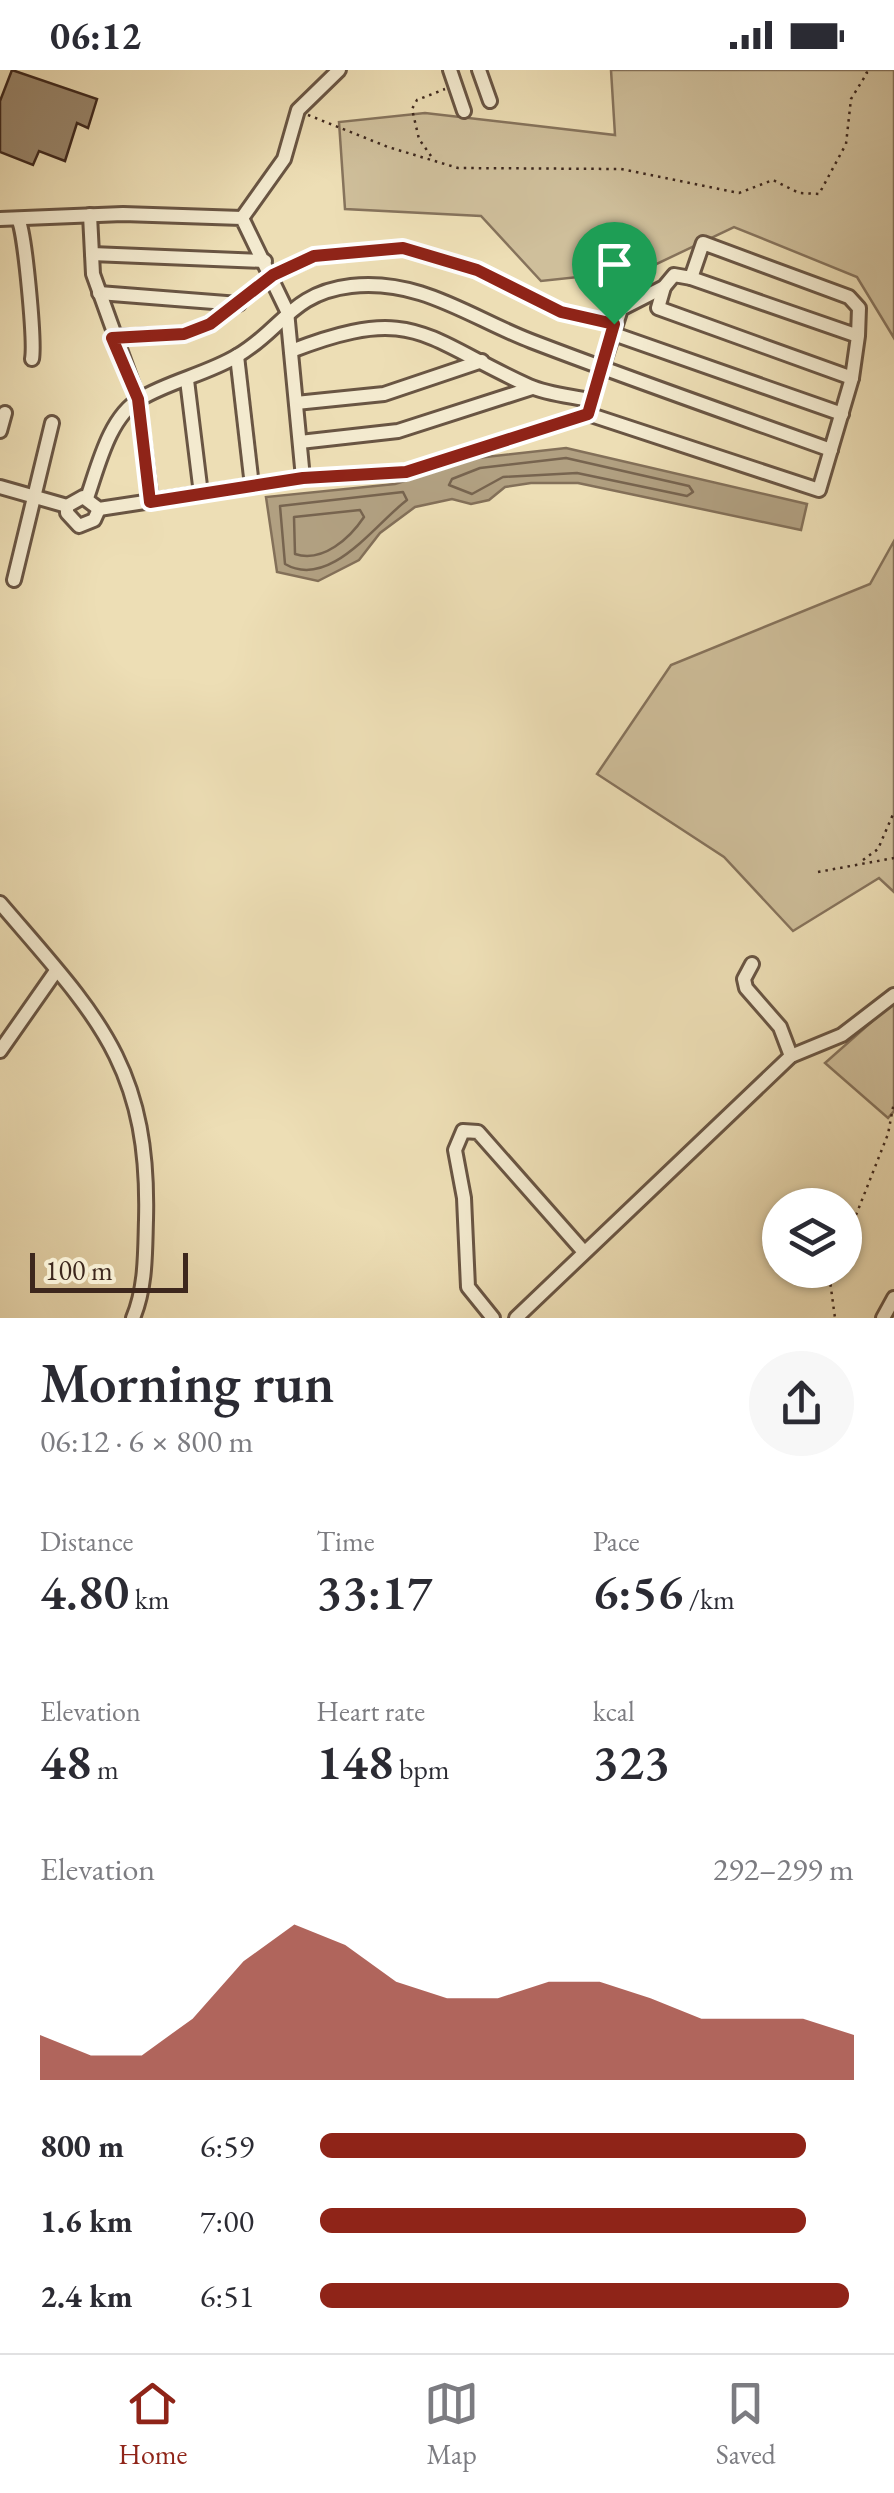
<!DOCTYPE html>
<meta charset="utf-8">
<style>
:root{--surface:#fff;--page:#f7f7f7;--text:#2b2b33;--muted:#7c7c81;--line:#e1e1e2;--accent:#8f2418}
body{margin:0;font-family:"EB Garamond",serif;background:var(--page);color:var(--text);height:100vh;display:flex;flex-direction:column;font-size:38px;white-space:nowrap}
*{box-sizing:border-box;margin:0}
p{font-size:32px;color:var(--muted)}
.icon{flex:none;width:55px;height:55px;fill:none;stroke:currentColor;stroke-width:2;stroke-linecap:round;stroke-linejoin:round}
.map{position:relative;height:1248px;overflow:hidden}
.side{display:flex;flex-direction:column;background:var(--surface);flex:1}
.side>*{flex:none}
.controls{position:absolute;left:762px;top:1118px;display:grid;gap:20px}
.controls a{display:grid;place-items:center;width:100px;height:100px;border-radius:50%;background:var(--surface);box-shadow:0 2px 8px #0004;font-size:50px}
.scale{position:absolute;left:30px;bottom:25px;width:158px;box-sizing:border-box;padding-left:10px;border:5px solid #3d271d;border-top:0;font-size:28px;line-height:35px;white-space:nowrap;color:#3d271d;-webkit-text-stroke:8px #f3eacf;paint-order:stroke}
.pin{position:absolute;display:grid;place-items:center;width:85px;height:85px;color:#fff;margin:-102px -42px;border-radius:50% 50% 50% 0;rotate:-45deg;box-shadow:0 0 10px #0007}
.pin .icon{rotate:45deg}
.round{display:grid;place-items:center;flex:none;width:105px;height:105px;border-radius:52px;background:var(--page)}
.summary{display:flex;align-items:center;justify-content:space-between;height:170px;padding:0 40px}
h1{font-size:55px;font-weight:600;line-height:75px}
.figures{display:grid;grid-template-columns:repeat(3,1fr);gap:15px;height:170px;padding:10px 40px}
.figures div{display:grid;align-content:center}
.figures b{font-size:50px;font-weight:600}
.figures small{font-size:28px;font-weight:400}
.figures p{font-size:28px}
.chart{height:280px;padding:20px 40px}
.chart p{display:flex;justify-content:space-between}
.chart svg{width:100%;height:180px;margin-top:10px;fill:var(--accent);opacity:.7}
ul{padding:0 40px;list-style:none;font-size:32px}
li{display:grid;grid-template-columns:160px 120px 1fr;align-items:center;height:75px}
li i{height:25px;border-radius:12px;background:var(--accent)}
.status{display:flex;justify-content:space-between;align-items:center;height:70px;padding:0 50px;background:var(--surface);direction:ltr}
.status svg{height:28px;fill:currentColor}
.tab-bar{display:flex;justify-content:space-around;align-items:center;height:140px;border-top:2px solid var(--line);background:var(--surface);font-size:28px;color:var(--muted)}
.tab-bar a{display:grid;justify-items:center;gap:5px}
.tab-bar .on{color:var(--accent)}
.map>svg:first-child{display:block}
.green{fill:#cfbf9b;stroke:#86735c;stroke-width:2.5}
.water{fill:#b1a081;stroke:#837059;stroke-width:2.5}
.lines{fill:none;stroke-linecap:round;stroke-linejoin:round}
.shore{stroke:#77644f;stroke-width:2.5}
.building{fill:#99866c;stroke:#3d271d;stroke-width:2.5}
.minor-casing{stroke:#695543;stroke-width:18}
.path{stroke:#3d271d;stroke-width:2.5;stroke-dasharray:2.5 5;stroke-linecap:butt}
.minor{stroke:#f3eacf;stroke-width:12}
.route-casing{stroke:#fff;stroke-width:20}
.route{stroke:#8f2418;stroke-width:12}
</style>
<div class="status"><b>06:12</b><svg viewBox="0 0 49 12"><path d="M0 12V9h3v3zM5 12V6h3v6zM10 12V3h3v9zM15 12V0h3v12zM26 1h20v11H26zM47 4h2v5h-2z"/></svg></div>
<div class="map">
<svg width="894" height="1248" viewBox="0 0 894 1248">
<rect width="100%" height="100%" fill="#eddeb5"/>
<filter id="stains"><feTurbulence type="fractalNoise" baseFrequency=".002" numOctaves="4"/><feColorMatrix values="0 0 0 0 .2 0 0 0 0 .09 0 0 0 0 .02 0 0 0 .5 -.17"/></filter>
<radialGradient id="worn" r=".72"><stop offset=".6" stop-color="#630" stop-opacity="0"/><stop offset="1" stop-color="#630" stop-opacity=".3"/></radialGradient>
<!-- green -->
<g class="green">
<path d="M611 0H894V268L857 207 734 157 644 200 541 211 481 146 345 139 339 52 425 43 615 65Z"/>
<path d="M894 471V822L879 808 793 861 724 787 597 704 671 595 870 514Z"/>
<path d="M894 932V1041L888 1048 825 993Z"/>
</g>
<!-- water -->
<path class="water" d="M566 378 807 434 801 460 578 413H531L505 417 489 430 471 434 452 429 415 437 380 463 359 490 318 511 277 502 266 427 395 414 477 388Z"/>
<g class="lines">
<!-- shore -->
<g class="shore">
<path d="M566 388 689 416 693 422 687 426 577 403 503 407 472 424 449 415 452 409 480 398Z"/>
<path d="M403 422 407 430C375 454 330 520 285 494L280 436Z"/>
<path d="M360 440 364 447C350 468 323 493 295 484L294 447Z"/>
</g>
</g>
<!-- building -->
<path class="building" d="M12 0 97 29 88 58 77 53 65 91 39 81 33 95 0 82V31Z"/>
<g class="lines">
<!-- minor casing -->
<g class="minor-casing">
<g id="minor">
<path d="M450 0 464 41"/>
<path d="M479 0 490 31"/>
<path d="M90 145 93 204 138 329 151 431"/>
<path d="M242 148 284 89 298 40 339 0"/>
<path d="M0 149 123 144 242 148 287 241 303 408"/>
<path d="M18 149C25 161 35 272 32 289"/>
<path d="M92 184 265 191"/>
<path d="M664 217 658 238 852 308"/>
<path d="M99 223 239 234"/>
<path d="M611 263 842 344"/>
<path d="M112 267 185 264 209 254 273 205 315 186 403 178 477 200 561 242 614 254"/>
<path d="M291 281C415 233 423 268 529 316 547 324 570 326 589 330"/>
<path d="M237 286 252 416"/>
<path d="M187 310 201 424"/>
<path d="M296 333 384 324 482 291"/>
<path d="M589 339 621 239 664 217 674 205 691 208"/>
<path d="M0 361 5 343"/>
<path d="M300 372 398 361 532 318"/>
<path d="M0 417 67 436 83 427 99 439 303 408 406 402 588 344 819 420 852 308 858 266 691 208 703 173 849 227 859 238 858 266"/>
<path d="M87 428C98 397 109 347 140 329 170 311 207 304 237 286 282 260 291 223 351 216 420 208 471 248 531 271 630 309 731 344 831 380"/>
<path d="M67 436V443L79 456 94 450 99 439"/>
<path d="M14 510 52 353"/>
<path d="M0 833C95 944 150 994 146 1150 145 1183 146 1217 133 1248"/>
<path d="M752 894 744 909 746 918 780 957 791 986"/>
<path d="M0 981 56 901"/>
<path d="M493 1248 468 1217 464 1128 455 1080 463 1061 478 1062 584 1182"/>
<path d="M516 1248 791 986 842 965 894 925"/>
<path d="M883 1248 894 1228"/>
</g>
</g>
<!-- path -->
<g class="path">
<path d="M308 45 388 77 458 98 621 99 739 123 773 110 799 123 819 124 846 74 851 29 867 3 865 0"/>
<path d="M431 86 419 69 412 39 417 30 445 19"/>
<path d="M863 790 878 779 894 742"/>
<path d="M818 802 894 788"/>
<path d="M845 1173 888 1064 894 1032"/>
<path d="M834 1200 830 1211 835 1248"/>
</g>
<!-- minor -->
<use href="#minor" class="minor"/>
</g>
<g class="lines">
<!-- route casing -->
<g class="route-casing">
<path id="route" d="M403 178 477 200 561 242 614 254 588 344 406 402 303 408 150 432 138 329 112 268 184 264 210 254 273 205 314 186Z"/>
</g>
<!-- route -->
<use href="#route" class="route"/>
</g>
<rect width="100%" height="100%" filter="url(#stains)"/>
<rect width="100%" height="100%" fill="url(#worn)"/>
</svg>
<div class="controls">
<a><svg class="icon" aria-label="layers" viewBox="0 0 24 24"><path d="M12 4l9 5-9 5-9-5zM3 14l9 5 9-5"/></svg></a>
</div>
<div class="scale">100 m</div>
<div class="pin" style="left:614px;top:254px;background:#1e9e55"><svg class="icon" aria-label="arrive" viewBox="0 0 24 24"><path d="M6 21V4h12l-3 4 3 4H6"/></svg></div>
</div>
<section class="side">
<div class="summary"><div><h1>Morning run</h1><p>06:12 · 6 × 800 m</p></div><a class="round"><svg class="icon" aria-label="share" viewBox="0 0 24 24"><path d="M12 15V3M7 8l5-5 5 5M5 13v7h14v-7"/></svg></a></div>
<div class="figures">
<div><p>Distance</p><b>4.80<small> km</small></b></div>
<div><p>Time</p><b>33:17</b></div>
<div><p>Pace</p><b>6:56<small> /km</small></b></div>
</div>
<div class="figures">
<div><p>Elevation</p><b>48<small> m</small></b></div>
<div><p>Heart rate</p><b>148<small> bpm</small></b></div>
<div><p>kcal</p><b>323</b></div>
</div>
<div class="chart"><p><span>Elevation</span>292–299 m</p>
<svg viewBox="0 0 160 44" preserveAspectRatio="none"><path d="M0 44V33L10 38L20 38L30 29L40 15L50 6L60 11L70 20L80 24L90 24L100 20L110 20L120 24L130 29L140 29L150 29L160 33V44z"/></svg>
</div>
<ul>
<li><b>800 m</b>6:59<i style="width:91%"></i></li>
<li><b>1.6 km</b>7:00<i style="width:91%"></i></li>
<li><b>2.4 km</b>6:51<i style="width:99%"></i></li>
</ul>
</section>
<nav class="tab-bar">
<a class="on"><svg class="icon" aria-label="home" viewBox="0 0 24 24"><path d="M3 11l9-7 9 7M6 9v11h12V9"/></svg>Home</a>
<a><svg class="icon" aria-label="map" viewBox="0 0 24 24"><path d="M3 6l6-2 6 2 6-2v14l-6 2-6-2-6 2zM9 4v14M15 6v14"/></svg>Map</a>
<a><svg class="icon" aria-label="saved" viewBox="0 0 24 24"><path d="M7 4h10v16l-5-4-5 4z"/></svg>Saved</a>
</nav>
